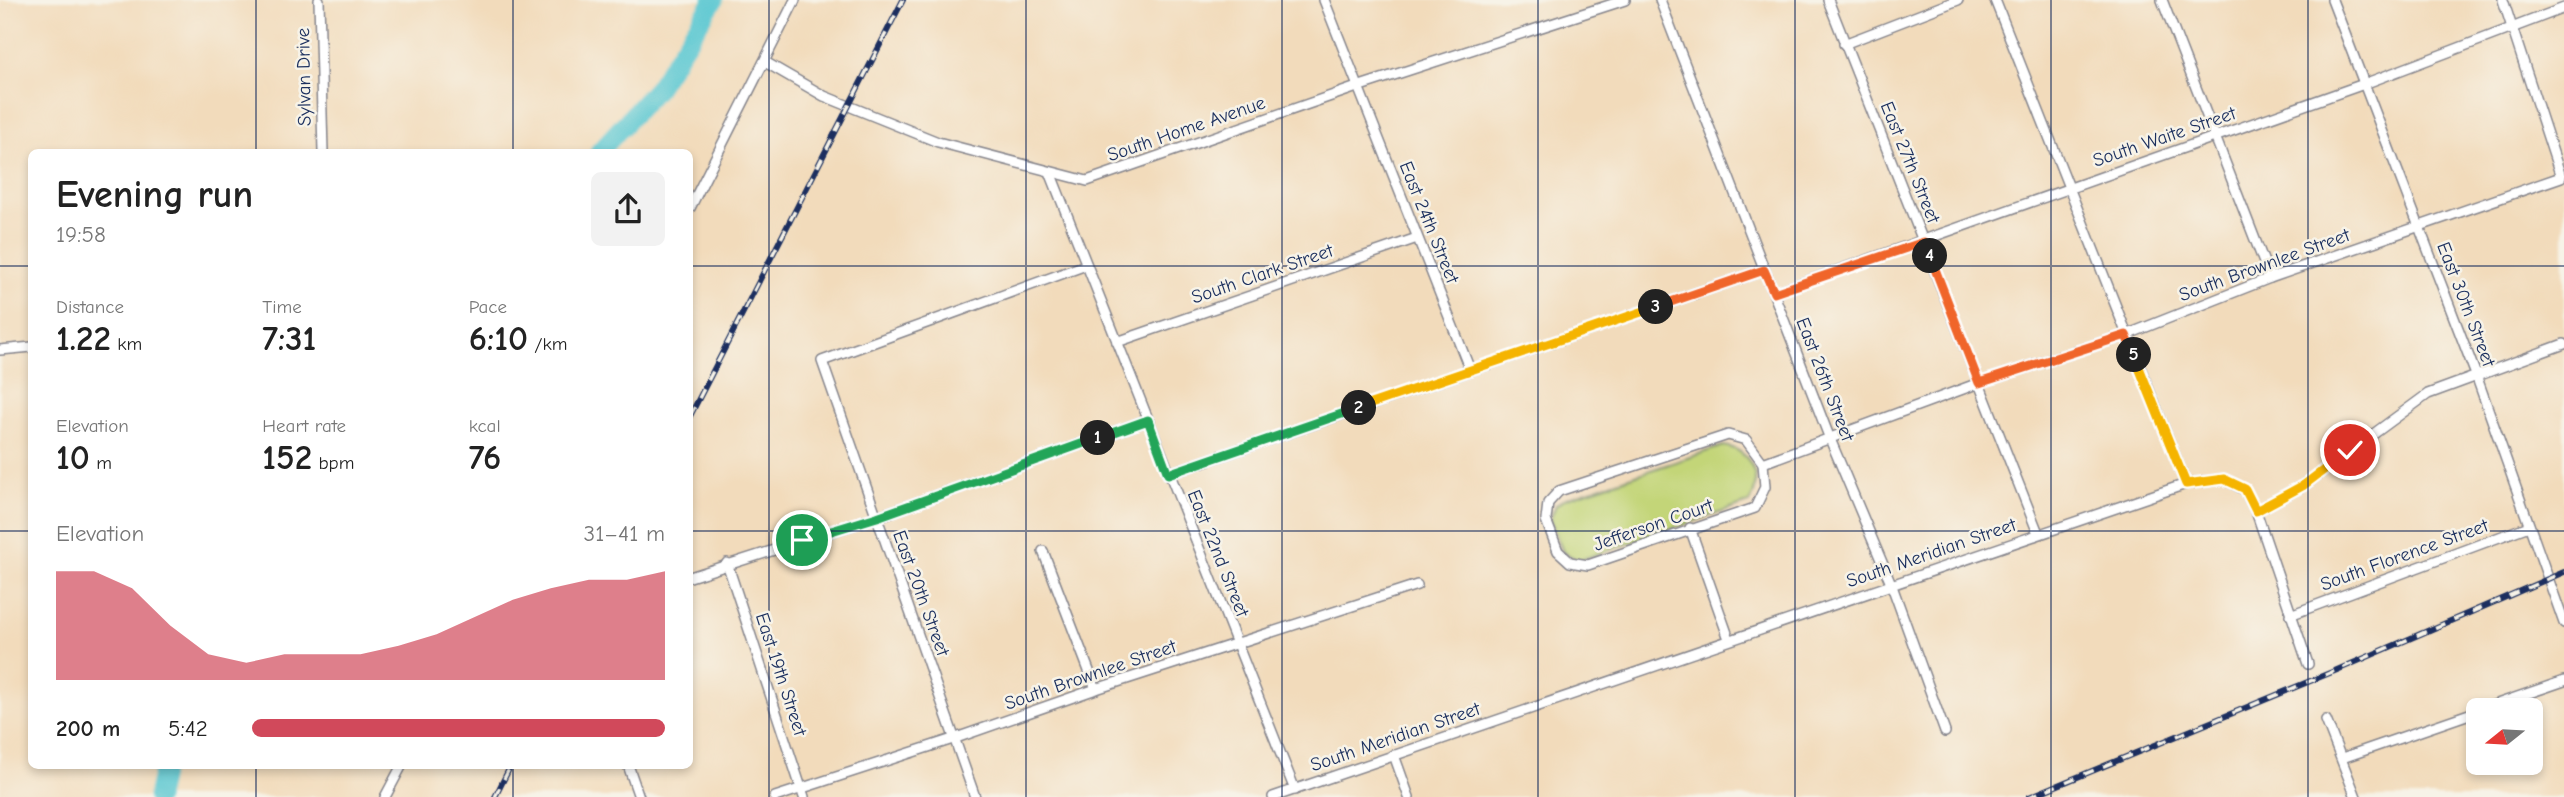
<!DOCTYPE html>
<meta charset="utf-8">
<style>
:root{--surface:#fff;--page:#f2f2f2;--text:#222;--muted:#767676;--accent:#d1495b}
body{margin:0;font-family:"Comic Neue",sans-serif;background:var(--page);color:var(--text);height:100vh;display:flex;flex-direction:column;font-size:26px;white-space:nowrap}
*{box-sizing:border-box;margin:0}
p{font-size:23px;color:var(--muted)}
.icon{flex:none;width:38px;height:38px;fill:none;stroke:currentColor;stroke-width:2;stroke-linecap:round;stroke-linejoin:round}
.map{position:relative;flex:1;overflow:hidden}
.drawer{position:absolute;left:28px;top:149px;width:665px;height:620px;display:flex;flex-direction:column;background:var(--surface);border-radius:10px;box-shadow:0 4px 10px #0003}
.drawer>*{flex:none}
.needle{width:46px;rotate:252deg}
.fabs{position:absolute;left:2466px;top:698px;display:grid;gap:14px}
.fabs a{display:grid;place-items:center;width:77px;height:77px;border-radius:10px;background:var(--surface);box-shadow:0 4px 10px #0003;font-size:35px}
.pin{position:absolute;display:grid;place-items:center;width:60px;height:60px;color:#fff;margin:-30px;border:4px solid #fff;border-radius:50%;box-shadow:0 2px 7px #0007}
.km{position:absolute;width:35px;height:35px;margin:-18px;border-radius:50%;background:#222;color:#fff;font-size:19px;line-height:35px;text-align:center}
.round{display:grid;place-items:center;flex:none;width:74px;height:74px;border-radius:10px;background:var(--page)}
.summary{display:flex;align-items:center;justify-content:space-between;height:119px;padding:0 28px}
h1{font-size:38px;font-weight:700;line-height:52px}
.stats{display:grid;grid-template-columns:repeat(3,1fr);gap:10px;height:119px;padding:7px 28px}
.stats div{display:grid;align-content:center}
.stats b{font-size:35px;font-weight:700}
.stats small{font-size:19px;font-weight:400}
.stats p{font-size:19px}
.chart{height:196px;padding:14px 28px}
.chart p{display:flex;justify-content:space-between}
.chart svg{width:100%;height:126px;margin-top:7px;fill:var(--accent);opacity:.7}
ul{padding:0 28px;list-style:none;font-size:23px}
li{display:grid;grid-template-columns:112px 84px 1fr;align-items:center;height:52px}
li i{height:18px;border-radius:9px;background:var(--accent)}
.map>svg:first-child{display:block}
.green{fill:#c3d578;stroke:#6f826b;stroke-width:2}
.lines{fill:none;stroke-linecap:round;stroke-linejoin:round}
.river{stroke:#5cc8d2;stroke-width:19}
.street-casing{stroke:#86858c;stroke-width:12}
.street{stroke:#fff;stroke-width:9}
.rail-casing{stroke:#1b2f5e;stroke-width:6}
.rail{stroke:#f7f3e8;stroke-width:3.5;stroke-dasharray:10;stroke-linecap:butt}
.split-1-casing{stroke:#fff;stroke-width:14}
.split-2-casing{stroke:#fff;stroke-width:14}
.split-3-casing{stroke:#fff;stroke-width:14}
.split-4-casing{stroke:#fff;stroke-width:14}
.split-5-casing{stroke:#fff;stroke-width:14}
.split-6-casing{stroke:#fff;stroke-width:14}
.split-1{stroke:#22a559;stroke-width:9}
.split-2{stroke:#22a559;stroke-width:9}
.split-3{stroke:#f5b400;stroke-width:9}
.split-4{stroke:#f0652b;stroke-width:9}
.split-5{stroke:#f0652b;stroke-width:9}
.split-6{stroke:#f5b400;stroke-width:9}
.grid{fill:none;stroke:#1b2f5e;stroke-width:2;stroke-opacity:0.55}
.labels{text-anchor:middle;stroke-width:5;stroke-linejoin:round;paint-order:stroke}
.street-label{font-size:19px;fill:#1b2f5e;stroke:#f7f3e8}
</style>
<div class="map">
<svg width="2564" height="797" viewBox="0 0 2564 797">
<rect width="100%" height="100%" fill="#f7f3e8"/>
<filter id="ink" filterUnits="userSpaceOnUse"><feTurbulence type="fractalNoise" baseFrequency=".0143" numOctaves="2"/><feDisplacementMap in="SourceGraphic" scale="14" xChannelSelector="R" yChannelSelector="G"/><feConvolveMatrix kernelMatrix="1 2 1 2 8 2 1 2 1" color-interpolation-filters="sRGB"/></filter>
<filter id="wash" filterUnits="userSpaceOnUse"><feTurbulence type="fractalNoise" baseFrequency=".00686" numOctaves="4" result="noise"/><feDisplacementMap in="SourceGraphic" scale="28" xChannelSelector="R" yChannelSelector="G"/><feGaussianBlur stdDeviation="1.57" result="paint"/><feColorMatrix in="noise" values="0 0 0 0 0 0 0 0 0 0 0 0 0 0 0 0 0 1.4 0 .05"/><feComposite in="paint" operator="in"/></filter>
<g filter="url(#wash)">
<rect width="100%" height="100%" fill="#f2dbbb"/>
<!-- green -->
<path class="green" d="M1723 446C1751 448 1764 481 1749 503L1586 558 1578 560 1563 552 1550 520 1556 505 1564 499Z"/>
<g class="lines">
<!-- river -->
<g class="river">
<path d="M599 152 657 88 714 0"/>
<path d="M157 797 164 765"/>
</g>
</g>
</g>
<g filter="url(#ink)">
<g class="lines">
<!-- street casing -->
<g class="street-casing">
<g id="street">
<path d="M319 0 323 152"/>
<path d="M1324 0 1470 370"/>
<path d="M1660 0 1830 439 1892 586 1945 732"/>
<path d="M1828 0 2038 533"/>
<path d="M1995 0 2186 484"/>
<path d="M2162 0 2270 278"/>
<path d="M2332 0 2476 375 2564 623"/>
<path d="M1844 44 1958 0"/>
<path d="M765 62 824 96 938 142 1087 181 1357 87 1625 0"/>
<path d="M1050 172 1295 790"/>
<path d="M690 208 795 0"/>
<path d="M1774 293 2364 84 2564 8"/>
<path d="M1117 342 1417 238"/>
<path d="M0 350 32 347"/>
<path d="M1728 435 1746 440 1763 463 1765 487 1755 508 1588 565 1570 562 1558 551 1546 520 1548 503 1559 491Z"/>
<path d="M1763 463 1979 383 2126 335 2270 278 2561 177 2503 0"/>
<path d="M1168 474 1764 270"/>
<path d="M2256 511 2304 485 2428 394 2564 344"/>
<path d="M1690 528 1729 639"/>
<path d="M1043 551 1096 689"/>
<path d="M727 563 804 797"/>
<path d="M690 577 877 517 1148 420"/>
<path d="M2290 615 2529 526"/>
<path d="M2480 710 2564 681"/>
<path d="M2326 720 2356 797"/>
<path d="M1394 755 1409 797"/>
<path d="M2342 758 2478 711"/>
<path d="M628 765 639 797"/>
<path d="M385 797 402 765"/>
<path d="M775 797 956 738 1096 689 1417 585"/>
<path d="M975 797 822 361 1086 265"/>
<path d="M1273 797 2186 484 2224 479 2245 490 2256 511 2308 664"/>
</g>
</g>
<!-- street -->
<use href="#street" class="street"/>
<!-- rail casing -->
<g class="rail-casing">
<g id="rail">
<path d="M690 416 903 0"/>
<path d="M495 797 511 765"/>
<path d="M2029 797 2337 670 2564 572"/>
</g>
</g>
<!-- rail -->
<use href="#rail" class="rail"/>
</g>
</g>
<g class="lines" filter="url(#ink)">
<!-- split-1 casing -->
<g class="split-1-casing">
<path id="split-1" d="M802 540 877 517 1098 438"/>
</g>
<!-- split-2 casing -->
<g class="split-2-casing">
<path id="split-2" d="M1098 438 1148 420 1168 474 1359 408"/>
</g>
<!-- split-3 casing -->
<g class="split-3-casing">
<path id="split-3" d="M1359 408 1656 307"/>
</g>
<!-- split-4 casing -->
<g class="split-4-casing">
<path id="split-4" d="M1656 307 1764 270 1774 293 1924 242 1930 256"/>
</g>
<!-- split-5 casing -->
<g class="split-5-casing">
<path id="split-5" d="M1930 256 1979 383 2126 335 2134 355"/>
</g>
<!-- split-6 casing -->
<g class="split-6-casing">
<path id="split-6" d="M2134 355 2186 484 2224 479 2245 489 2256 511 2304 485 2350 450"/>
</g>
<!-- split-1 -->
<use href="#split-1" class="split-1"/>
<!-- split-2 -->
<use href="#split-2" class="split-2"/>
<!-- split-3 -->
<use href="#split-3" class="split-3"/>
<!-- split-4 -->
<use href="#split-4" class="split-4"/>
<!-- split-5 -->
<use href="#split-5" class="split-5"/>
<!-- split-6 -->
<use href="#split-6" class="split-6"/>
</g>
<!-- grid -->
<path class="grid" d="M256 0V152M513 0V152M769 0V797M1026 0V797M1282 0V797M1538 0V797M1795 0V797M2051 0V797M2308 0V797M0 266H32M690 266H2564M0 531H32M690 531H2564M256 765V797M513 765V797"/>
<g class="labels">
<!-- street labels -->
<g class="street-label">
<text transform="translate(303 77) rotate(-91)" y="7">Sylvan Drive</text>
<text transform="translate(1186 128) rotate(-19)" y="7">South Home Avenue</text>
<text transform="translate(2164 136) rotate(-19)" y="7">South Waite Street</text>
<text transform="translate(1911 162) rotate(68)" y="7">East 27th Street</text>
<text transform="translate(1430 222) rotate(68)" y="7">East 24th Street</text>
<text transform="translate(2264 264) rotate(-20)" y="7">South Brownlee Street</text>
<text transform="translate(1262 273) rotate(-19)" y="7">South Clark Street</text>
<text transform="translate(2467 304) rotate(69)" y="7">East 30th Street</text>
<text transform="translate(1826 379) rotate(69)" y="7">East 26th Street</text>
<text transform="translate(1653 524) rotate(-19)" y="7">Jefferson Court</text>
<text transform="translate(1931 552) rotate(-19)" y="7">South Meridian Street</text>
<text transform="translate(1219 553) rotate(68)" y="7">East 22nd Street</text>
<text transform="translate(2404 554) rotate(-20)" y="7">South Florence Street</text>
<text transform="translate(922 593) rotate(70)" y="7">East 20th Street</text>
<text transform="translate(782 674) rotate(72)" y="7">East 19th Street</text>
<text transform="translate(1090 674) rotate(-19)" y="7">South Brownlee Street</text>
<text transform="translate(1395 736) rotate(-19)" y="7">South Meridian Street</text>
</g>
</g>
</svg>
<div class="fabs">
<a><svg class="needle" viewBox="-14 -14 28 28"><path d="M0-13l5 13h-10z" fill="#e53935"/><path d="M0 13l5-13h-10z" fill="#767676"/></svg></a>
</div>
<div class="pin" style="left:802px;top:540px;background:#1e9e55"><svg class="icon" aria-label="arrive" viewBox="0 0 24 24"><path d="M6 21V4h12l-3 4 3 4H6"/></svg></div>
<div class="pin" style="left:2350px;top:450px;background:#d93025"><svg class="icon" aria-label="check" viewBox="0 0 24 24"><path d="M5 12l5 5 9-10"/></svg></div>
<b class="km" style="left:1098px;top:438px">1</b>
<b class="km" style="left:1359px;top:408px">2</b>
<b class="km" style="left:1656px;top:307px">3</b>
<b class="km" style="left:1930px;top:256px">4</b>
<b class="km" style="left:2134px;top:355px">5</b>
<section class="drawer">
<div class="summary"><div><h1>Evening run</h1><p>19:58</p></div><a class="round"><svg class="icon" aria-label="share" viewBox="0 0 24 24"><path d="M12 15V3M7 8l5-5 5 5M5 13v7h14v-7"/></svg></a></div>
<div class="stats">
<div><p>Distance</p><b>1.22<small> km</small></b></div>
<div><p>Time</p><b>7:31</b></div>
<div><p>Pace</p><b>6:10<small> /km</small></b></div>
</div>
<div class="stats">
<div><p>Elevation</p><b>10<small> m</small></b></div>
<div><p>Heart rate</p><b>152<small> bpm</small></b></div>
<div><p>kcal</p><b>76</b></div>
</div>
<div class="chart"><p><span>Elevation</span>31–41 m</p>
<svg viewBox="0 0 160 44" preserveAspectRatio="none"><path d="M0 44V6L10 6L20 12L30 25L40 35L50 38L60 35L70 35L80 35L90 32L100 28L110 22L120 16L130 12L140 9L150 9L160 6V44z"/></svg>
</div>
<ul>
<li><b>200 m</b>5:42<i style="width:100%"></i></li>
</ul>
</section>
</div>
